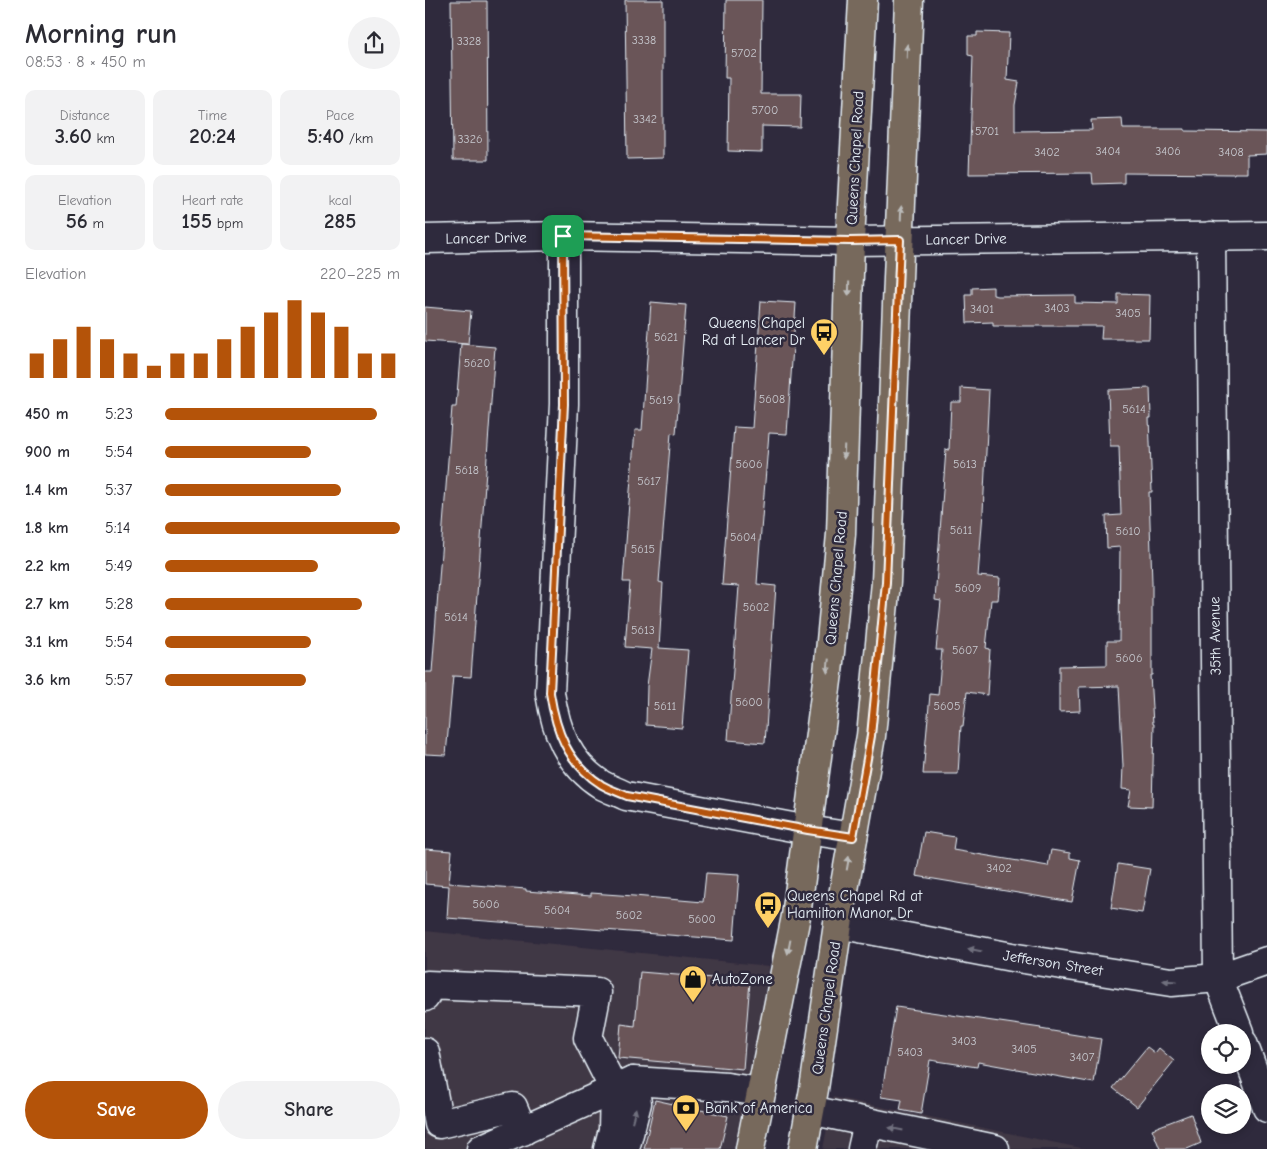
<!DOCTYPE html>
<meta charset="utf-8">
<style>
:root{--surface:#fff;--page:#f2f2f3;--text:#2b2b33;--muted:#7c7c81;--accent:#b45309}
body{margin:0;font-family:"Comic Neue",sans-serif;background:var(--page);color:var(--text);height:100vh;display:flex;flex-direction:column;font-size:19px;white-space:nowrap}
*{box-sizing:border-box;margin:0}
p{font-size:16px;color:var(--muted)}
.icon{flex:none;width:28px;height:28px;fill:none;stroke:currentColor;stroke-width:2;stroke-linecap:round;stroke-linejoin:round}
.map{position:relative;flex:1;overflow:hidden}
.panel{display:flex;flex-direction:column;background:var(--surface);width:425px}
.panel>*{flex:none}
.fabs{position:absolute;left:776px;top:1024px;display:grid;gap:10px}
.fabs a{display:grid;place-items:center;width:50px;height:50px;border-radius:50%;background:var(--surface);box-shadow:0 2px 8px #0003;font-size:25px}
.pin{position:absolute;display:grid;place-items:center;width:42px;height:42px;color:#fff;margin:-21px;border-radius:10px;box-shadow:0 2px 8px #0006}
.round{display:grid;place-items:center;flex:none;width:52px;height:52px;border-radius:26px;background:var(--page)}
.overview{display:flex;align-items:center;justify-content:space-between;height:85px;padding:0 25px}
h1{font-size:28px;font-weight:700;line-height:38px}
.figures{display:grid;grid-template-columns:repeat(3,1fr);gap:8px;height:85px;padding:5px 25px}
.figures div{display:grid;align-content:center;border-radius:10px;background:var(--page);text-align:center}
.figures b{font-size:21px;font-weight:700}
.figures small{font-size:14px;font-weight:400}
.figures p{font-size:14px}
.chart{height:140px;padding:10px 25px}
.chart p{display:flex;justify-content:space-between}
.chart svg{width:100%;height:90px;margin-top:5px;stroke:var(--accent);stroke-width:6}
.button{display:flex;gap:10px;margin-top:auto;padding:10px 25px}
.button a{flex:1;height:58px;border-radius:30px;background:var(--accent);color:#fff;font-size:20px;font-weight:700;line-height:58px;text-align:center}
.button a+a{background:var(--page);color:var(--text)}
ul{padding:0 25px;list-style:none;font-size:16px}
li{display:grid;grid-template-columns:80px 60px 1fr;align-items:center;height:38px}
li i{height:12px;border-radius:6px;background:var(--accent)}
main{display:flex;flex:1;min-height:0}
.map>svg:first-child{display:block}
.built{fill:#413745}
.building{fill:#6a5559;stroke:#e8f1f8}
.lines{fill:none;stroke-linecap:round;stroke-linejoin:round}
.minor-casing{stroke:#e8f1f8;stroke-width:31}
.major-casing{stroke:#e8f1f8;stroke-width:31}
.minor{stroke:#2f2a3d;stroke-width:28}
.major{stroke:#77695c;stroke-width:28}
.oneway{fill:#bbbbba}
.oneway2{fill:#70707e}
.route-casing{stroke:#fff;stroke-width:10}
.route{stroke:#b45309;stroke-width:6}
.labels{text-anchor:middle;stroke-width:5;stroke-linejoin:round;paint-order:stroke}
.number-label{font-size:12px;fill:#c8cad0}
.street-label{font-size:15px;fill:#e8f1f8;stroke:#2f2a3d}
.poi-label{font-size:15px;fill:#e8f1f8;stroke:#2f2a3d;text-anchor:start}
</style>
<main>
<section class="panel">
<div class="overview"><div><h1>Morning run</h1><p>08:53 · 8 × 450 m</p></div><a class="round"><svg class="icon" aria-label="share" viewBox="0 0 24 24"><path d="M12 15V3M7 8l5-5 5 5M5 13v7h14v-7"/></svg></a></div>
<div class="figures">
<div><p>Distance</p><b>3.60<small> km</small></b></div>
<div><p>Time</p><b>20:24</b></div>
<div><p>Pace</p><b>5:40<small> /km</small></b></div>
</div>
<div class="figures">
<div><p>Elevation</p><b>56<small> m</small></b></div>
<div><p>Heart rate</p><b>155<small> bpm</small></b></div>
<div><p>kcal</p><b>285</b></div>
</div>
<div class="chart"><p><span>Elevation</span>220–225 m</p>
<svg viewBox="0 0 160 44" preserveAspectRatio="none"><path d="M5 44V32M15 44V25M25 44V19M35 44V25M45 44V32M55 44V38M65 44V32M75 44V32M85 44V25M95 44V19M105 44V12M115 44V6M125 44V12M135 44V19M145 44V32M155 44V32"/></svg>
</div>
<ul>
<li><b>450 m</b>5:23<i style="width:90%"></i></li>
<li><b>900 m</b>5:54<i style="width:62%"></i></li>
<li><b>1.4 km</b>5:37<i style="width:75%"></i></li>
<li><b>1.8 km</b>5:14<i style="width:100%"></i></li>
<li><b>2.2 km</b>5:49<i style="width:65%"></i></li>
<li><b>2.7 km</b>5:28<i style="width:84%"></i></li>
<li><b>3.1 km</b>5:54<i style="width:62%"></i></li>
<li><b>3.6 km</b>5:57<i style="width:60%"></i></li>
</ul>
<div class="button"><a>Save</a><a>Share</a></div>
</section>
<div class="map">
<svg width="842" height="1149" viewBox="0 0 842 1149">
<rect width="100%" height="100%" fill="#2f2a3d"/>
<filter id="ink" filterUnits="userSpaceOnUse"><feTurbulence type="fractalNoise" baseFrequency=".02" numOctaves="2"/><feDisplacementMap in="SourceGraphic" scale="10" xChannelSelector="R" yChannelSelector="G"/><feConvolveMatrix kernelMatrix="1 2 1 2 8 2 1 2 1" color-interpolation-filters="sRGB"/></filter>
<g filter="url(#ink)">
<!-- built -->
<g class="built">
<path d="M0 931 344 966 328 1071 310 1149H0Z"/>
<path d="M408 1097 661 1149H398Z"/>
</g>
<!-- building -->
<g class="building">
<path d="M200 0H238V158L202 159Z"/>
<path d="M301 0H337L336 94H376L375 127 337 126V152L303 151 304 78H300Z"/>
<path d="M26 1H62L63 160H28Z"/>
<path d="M552 32 584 33 582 80 594 82 590 105V131L667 130 666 120 697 119 698 129H760V131L842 132V154L822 155V173H809V174L699 173V183L668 184 667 173 544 174 548 56 543 55V36H552Z"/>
<path d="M568 287V295L573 296 650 295V303L693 304V294L725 295 724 339H676L677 326H568V322L542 323 541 295H547V288Z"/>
<path d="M336 301 371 303 362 434 344 433 334 555 332 584 351 586 340 743 303 740 314 586 297 585 309 427 327 428Z"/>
<path d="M226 302 261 305 251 434 246 433 234 582 238 583 234 648 263 650 257 728 221 725 222 686 227 649 200 647 205 582H198L204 503 210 430H217Z"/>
<path d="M0 307 46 311 43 344 0 341Z"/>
<path d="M36 344 70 347 46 677 28 676 21 755 0 754V672H7L27 407H31Z"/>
<path d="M536 388 564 390 558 512 553 576 575 578 573 600H566L561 648 565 649 562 695 542 692 538 726H536L533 774H498L505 694 513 695 517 650H511L516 601 510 600 521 449 524 450 526 402H536Z"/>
<path d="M725 388 726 418H724L727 492H724L727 583V675H725L728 724H729L727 807 703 806 706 790 697 789 698 766 694 686 654 687 655 711 634 712V666L682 665V641H694L695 547 682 548 681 516 696 515 694 446H685L683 390Z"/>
<path d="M499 832 530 837 528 850 623 866 626 850 645 853V858L655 860 647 902 491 876Z"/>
<path d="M0 849 27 851 24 883 101 889V891L166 896V893L209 896 278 902 281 873 314 875 309 940 22 918 24 886 0 884Z"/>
<path d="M693 864 725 869 717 913 686 908Z"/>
<path d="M215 972 325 981 318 1069 193 1058 196 1024 210 1026Z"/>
<path d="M471 1007 616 1028 615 1029 676 1039 669 1083 553 1062 552 1067 505 1060 496 1114 475 1110 477 1100 456 1097Z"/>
<path d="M722 1047 730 1053 734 1048 749 1061 712 1107 688 1088Z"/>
<path d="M230 1100 303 1116 295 1149H219Z"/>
<path d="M766 1114 776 1143 762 1149H735L727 1129Z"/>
</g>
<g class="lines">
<!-- minor casing -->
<g class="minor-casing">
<g id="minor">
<path d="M139 236V404L125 693C131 731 142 763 177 785 184 789 193 792 201 796L383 830 428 837"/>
<path d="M786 236 793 978 814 1032"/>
<path d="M0 239 139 236 425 241 842 236"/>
<path d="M413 924 592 958 746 982 793 978 842 961"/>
<path d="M0 997 2 985 172 992 163 1038 189 1089 188 1130 183 1149"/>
<path d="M818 1043 842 1108"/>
<path d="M0 1052 14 1124 88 1107 98 1131"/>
<path d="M385 1110 570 1149"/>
<path d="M56 1149 208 1081 302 1087 336 1092"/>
<path d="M200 1149 212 1103 208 1081"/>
<path d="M437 1149 443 1123"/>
</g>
</g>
<!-- major casing -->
<g class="major-casing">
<g id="major">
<path d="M325 1149 371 916 403 673 416 534 425 241 438 0"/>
<path d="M378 1149 389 1089 413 924 446 736 461 582 484 0"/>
</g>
</g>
<!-- minor -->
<use href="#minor" class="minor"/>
<!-- major -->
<use href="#major" class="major"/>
</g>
<!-- one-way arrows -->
<defs><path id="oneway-solid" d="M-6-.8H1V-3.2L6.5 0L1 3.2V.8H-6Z" transform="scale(1.25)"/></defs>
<g class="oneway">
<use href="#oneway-solid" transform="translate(482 51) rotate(-88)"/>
<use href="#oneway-solid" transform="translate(476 213) rotate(-88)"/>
<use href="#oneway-solid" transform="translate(424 289) rotate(91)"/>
<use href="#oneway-solid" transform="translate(419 452) rotate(92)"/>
<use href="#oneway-solid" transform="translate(403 666) rotate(96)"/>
<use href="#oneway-solid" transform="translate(423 863) rotate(-80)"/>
<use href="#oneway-solid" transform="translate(364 947) rotate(101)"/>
</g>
<g class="oneway2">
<use href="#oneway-solid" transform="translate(550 950) rotate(-169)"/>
<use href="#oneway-solid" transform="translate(745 981) rotate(-177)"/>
<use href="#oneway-solid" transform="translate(209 1115) rotate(-75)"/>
<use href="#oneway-solid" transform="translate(471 1129) rotate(-169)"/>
</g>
</g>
<g class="lines" filter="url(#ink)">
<!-- route casing -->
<g class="route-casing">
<path id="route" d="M138 236 425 241 475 240 461 582 446 736 428 837 383 830 202 796C193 792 184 789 177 785 142 763 131 731 125 693L139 404Z"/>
</g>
<!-- route -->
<use href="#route" class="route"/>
</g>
<!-- icons -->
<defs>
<g id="bus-pin" transform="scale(1.4375)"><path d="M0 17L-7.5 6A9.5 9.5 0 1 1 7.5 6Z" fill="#ffd166" stroke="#2f2a3d"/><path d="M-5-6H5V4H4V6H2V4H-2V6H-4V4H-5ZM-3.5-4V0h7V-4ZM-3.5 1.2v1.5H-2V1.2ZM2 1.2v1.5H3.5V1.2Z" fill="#111"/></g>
<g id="shop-pin" transform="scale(1.4375)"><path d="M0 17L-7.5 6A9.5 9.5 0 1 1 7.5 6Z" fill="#ffd166" stroke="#2f2a3d"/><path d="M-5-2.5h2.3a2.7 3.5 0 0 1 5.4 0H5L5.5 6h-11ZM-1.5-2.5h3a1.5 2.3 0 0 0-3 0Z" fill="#111"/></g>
<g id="bank-pin" transform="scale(1.4375)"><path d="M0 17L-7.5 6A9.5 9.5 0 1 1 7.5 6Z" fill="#ffd166" stroke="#2f2a3d"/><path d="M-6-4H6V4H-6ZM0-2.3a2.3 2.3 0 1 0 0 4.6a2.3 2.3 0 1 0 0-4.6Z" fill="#111"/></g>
</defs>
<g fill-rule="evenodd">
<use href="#bus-pin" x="399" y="332"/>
<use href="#bus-pin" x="343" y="905"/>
<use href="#shop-pin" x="268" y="979"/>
<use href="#bank-pin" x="261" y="1108"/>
</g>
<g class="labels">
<!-- number labels -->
<g class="number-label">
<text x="219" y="44">3338</text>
<text x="44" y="45">3328</text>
<text x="319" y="57">5702</text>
<text x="340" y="114">5700</text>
<text x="220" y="123">3342</text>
<text x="562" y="135">5701</text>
<text x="45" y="143">3326</text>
<text x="683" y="155">3404</text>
<text x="743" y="155">3406</text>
<text x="622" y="156">3402</text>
<text x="806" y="156">3408</text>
<text x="632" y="312">3403</text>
<text x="557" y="313">3401</text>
<text x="703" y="317">3405</text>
<text x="241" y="341">5621</text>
<text x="52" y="367">5620</text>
<text x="347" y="403">5608</text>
<text x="236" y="404">5619</text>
<text x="709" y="413">5614</text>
<text x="324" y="468">5606</text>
<text x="540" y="468">5613</text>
<text x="42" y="474">5618</text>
<text x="224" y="485">5617</text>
<text x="536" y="534">5611</text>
<text x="703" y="535">5610</text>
<text x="318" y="541">5604</text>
<text x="218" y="553">5615</text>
<text x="543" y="592">5609</text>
<text x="331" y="611">5602</text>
<text x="31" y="621">5614</text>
<text x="218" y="634">5613</text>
<text x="540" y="654">5607</text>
<text x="704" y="662">5606</text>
<text x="324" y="706">5600</text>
<text x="240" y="710">5611</text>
<text x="522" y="710">5605</text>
<text x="574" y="872">3402</text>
<text x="61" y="908">5606</text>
<text x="132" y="914">5604</text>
<text x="204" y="919">5602</text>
<text x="277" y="923">5600</text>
<text x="539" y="1045">3403</text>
<text x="599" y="1053">3405</text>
<text x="485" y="1056">5403</text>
<text x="657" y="1061">3407</text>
</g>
<!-- street labels -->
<g class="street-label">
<text transform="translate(430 158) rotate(-87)" y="5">Queens Chapel Road</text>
<text transform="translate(61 238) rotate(-1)" y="5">Lancer Drive</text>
<text transform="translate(541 239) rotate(-1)" y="5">Lancer Drive</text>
<text transform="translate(411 578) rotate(-85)" y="5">Queens Chapel Road</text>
<text transform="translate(790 636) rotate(-91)" y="5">35th Avenue</text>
<text transform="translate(628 963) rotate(9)" y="5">Jefferson Street</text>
<text transform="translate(401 1008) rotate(-82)" y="5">Queens Chapel Road</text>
</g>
<!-- poi labels -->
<g class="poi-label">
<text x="380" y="328" text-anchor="end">Queens Chapel<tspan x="380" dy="17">Rd at Lancer Dr</tspan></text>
<text x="362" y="901">Queens Chapel Rd at<tspan x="362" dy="17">Hamilton Manor Dr</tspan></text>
<text x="287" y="984">AutoZone</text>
<text x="280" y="1113">Bank of America</text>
</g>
</g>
</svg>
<div class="fabs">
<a><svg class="icon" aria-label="locate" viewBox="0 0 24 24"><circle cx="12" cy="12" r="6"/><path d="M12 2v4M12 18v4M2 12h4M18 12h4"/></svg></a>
<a><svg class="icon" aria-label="layers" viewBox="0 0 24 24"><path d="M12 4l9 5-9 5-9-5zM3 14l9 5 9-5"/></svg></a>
</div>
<div class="pin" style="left:138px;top:236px;background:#1e9e55"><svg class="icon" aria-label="arrive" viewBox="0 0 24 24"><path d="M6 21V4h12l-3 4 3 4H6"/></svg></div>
</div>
</main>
